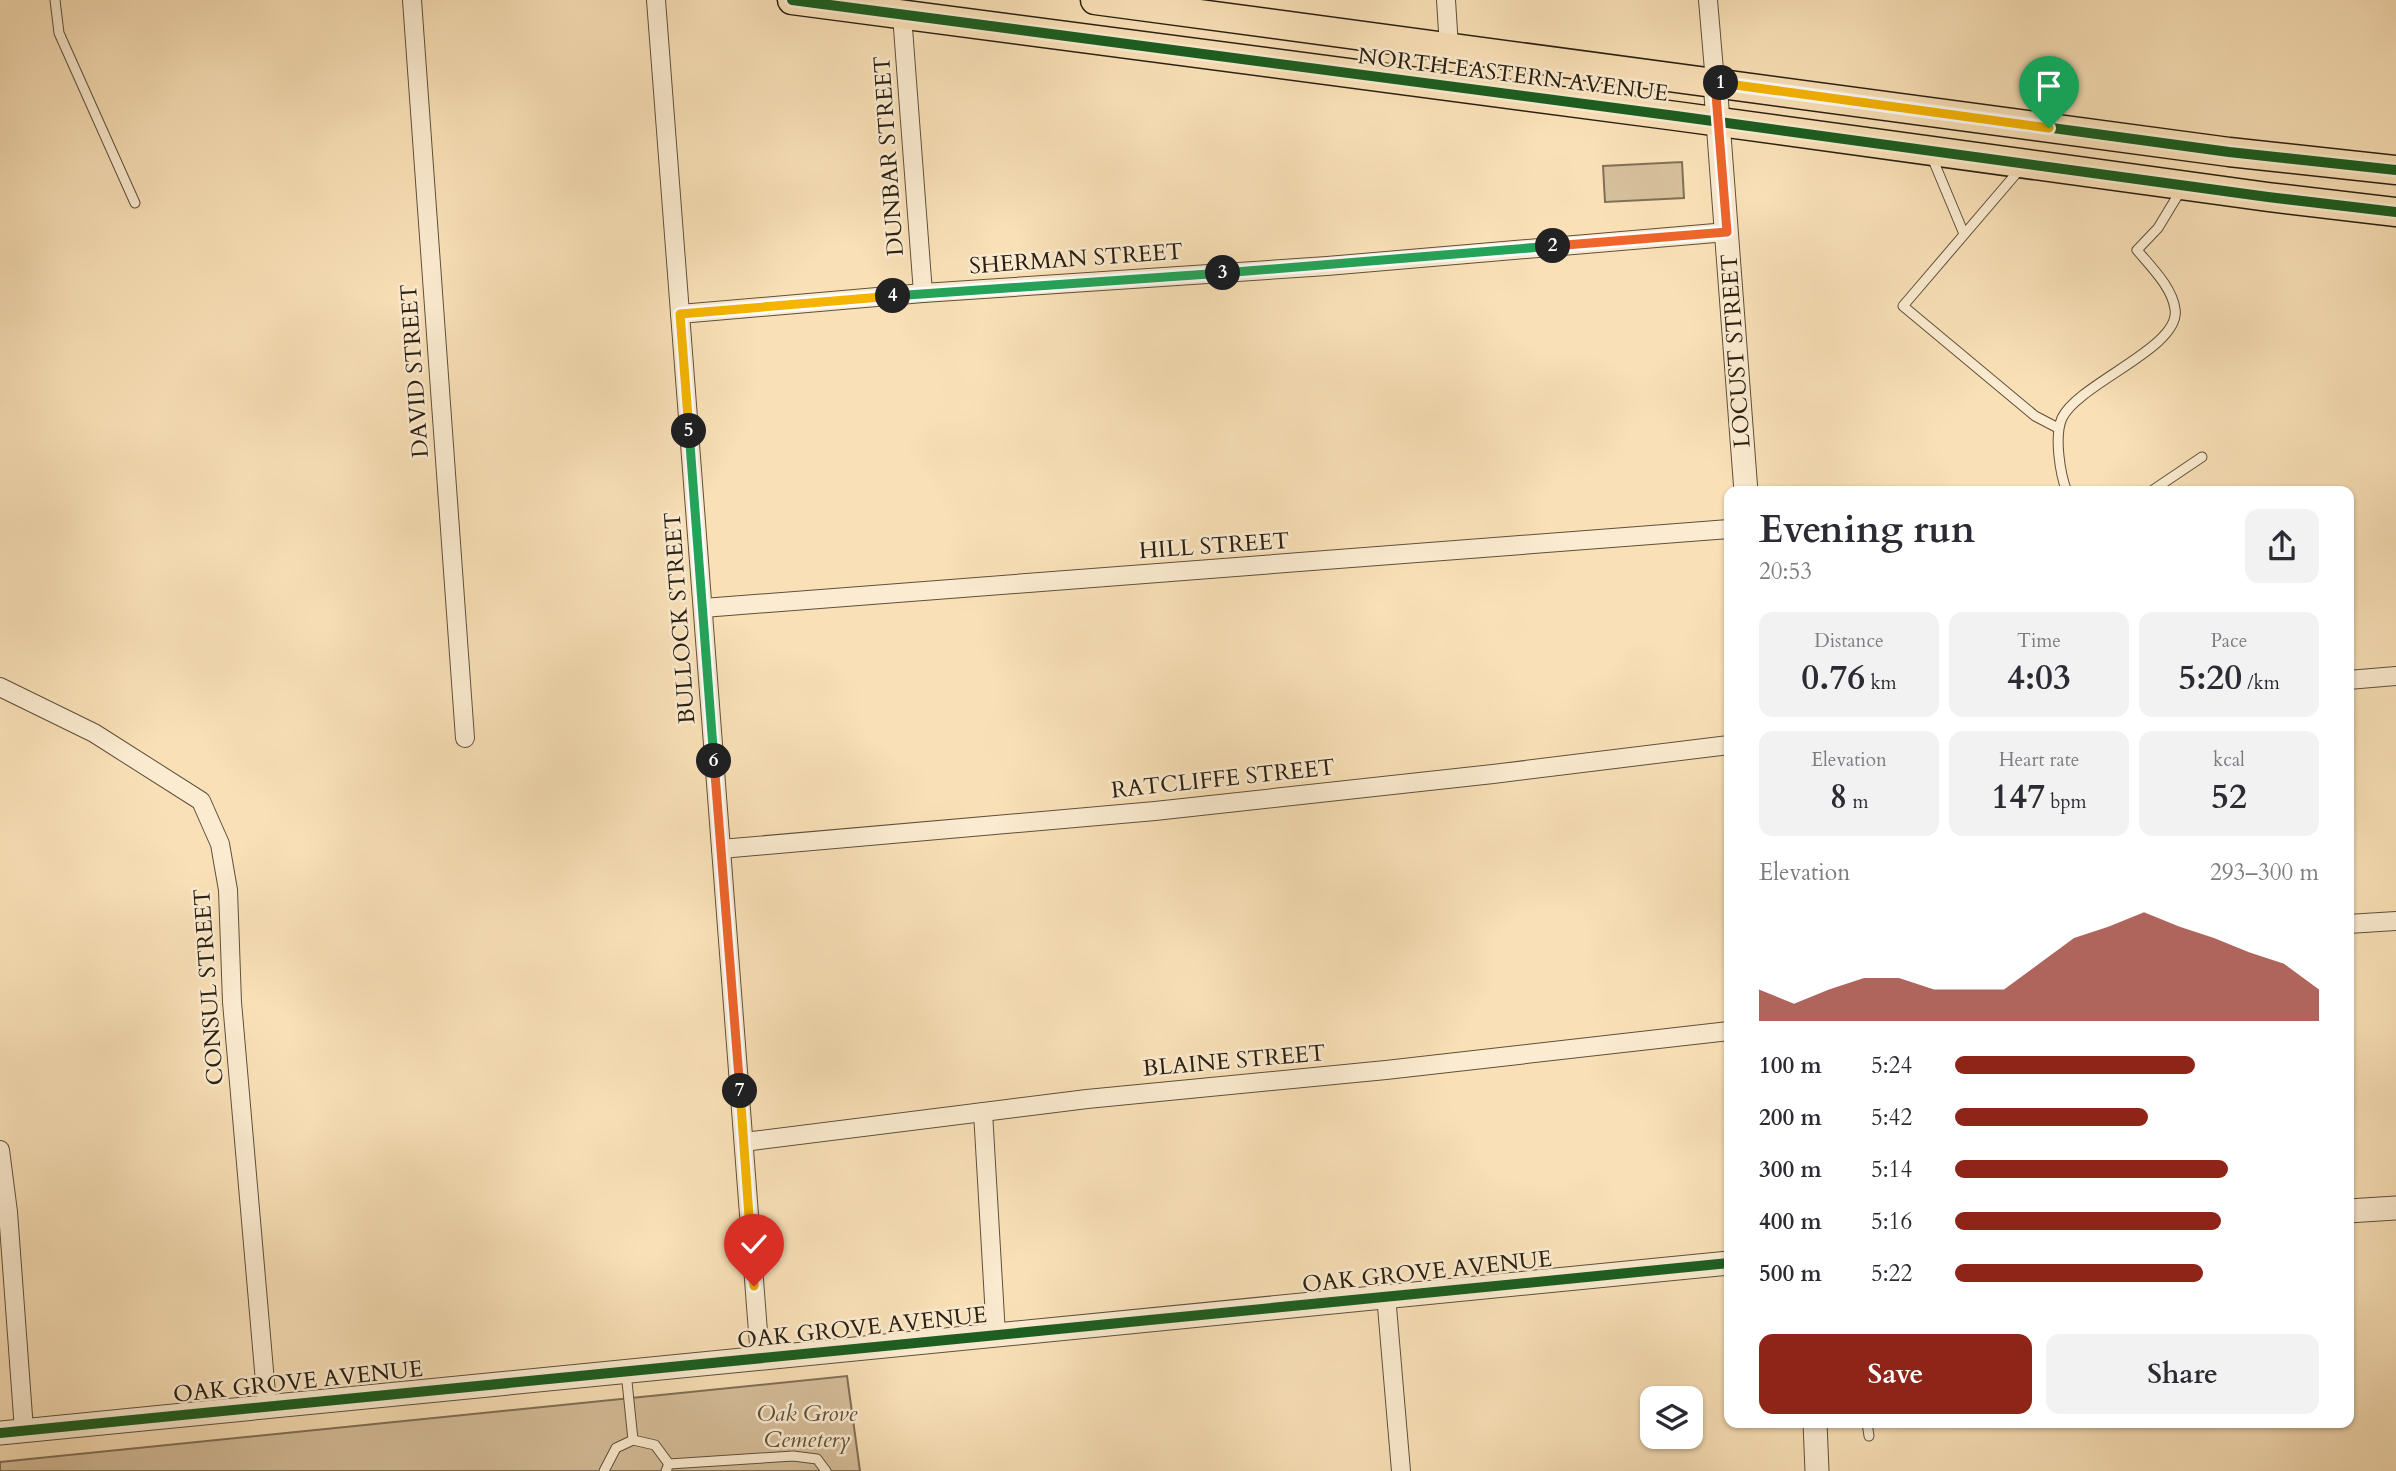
<!DOCTYPE html>
<meta charset="utf-8">
<style>
:root{--surface:#fff;--page:#f2f2f3;--text:#2b2b33;--muted:#7c7c81;--accent:#8f2418}
body{margin:0;font-family:Cardo,serif;background:var(--page);color:var(--text);height:100vh;display:flex;flex-direction:column;font-size:26px;white-space:nowrap}
*{box-sizing:border-box;margin:0}
p{font-size:23px;color:var(--muted)}
.icon{flex:none;width:38px;height:38px;fill:none;stroke:currentColor;stroke-width:2;stroke-linecap:round;stroke-linejoin:round}
.map{position:relative;flex:1;overflow:hidden}
.panel{position:absolute;left:1724px;top:486px;width:630px;height:942px;display:flex;flex-direction:column;background:var(--surface);border-radius:14px;box-shadow:0 2px 5px #0004}
.panel>*{flex:none}
.fabs{position:absolute;left:1640px;top:1386px;display:grid;gap:14px}
.fabs a{display:grid;place-items:center;width:63px;height:63px;border-radius:14px;background:var(--surface);box-shadow:0 2px 5px #0004;font-size:35px}
.pin{position:absolute;display:grid;place-items:center;width:60px;height:60px;color:#fff;margin:-72px -30px;border-radius:50% 50% 50% 0;rotate:-45deg;box-shadow:0 0 7px #0007}
.pin .icon{rotate:45deg}
.km{position:absolute;width:35px;height:35px;margin:-18px;border-radius:50%;background:#222;color:#fff;font-size:19px;line-height:35px;text-align:center}
.round{display:grid;place-items:center;flex:none;width:74px;height:74px;border-radius:14px;background:var(--page)}
.overview{display:flex;align-items:center;justify-content:space-between;height:119px;padding:0 35px}
h1{font-size:38px;font-weight:800;line-height:52px}
.stats{display:grid;grid-template-columns:repeat(3,1fr);gap:10px;height:119px;padding:7px 35px}
.stats div{display:grid;align-content:center;border-radius:14px;background:var(--page);text-align:center}
.stats b{font-size:35px;font-weight:800}
.stats small{font-size:19px;font-weight:400}
.stats p{font-size:19px}
.chart{height:196px;padding:14px 35px}
.chart p{display:flex;justify-content:space-between}
.chart svg{width:100%;height:126px;margin-top:7px;fill:var(--accent);opacity:.7}
.primary-button{display:flex;gap:14px;margin-top:auto;padding:14px 35px}
.primary-button a{flex:1;height:80px;border-radius:14px;background:var(--accent);color:#fff;font-size:28px;font-weight:800;line-height:80px;text-align:center}
.primary-button a+a{background:var(--page);color:var(--text)}
ul{padding:0 35px;list-style:none;font-size:23px}
li{display:grid;grid-template-columns:112px 84px 1fr;align-items:center;height:52px}
li i{height:18px;border-radius:9px;background:var(--accent)}
.map>svg:first-child{display:block}
.green{fill:#d6bf9b;stroke:#807056;stroke-width:2}
.lines{fill:none;stroke-linecap:round;stroke-linejoin:round}
.service-casing{stroke:#5e503b;stroke-width:11}
.minor-casing{stroke:#5e503b;stroke-width:20}
.tertiary-casing{stroke:#5e503b;stroke-width:25}
.primary-casing{stroke:#2a2012;stroke-width:31}
.service{stroke:#fbebd0;stroke-width:9}
.minor{stroke:#fbebd0;stroke-width:18}
.tertiary{stroke:#fbebd0;stroke-width:23}
.primary{stroke:#f9e0b7;stroke-width:28}
.cycleway-casing{stroke:#fbebd0;stroke-width:15}
.cycleway{stroke:#1b5e20;stroke-width:10}
.split-1-casing{stroke:#fff;stroke-width:14}
.split-2-casing{stroke:#fff;stroke-width:14}
.split-3-casing{stroke:#fff;stroke-width:14}
.split-4-casing{stroke:#fff;stroke-width:14}
.split-5-casing{stroke:#fff;stroke-width:14}
.split-6-casing{stroke:#fff;stroke-width:14}
.split-7-casing{stroke:#fff;stroke-width:14}
.split-8-casing{stroke:#fff;stroke-width:14}
.split-1{stroke:#f5b400;stroke-width:9}
.split-2{stroke:#f0652b;stroke-width:9}
.split-3{stroke:#22a559;stroke-width:9}
.split-4{stroke:#22a559;stroke-width:9}
.split-5{stroke:#f5b400;stroke-width:9}
.split-6{stroke:#22a559;stroke-width:9}
.split-7{stroke:#f0652b;stroke-width:9}
.split-8{stroke:#f5b400;stroke-width:9}
.labels{text-anchor:middle;stroke-width:5;stroke-linejoin:round;paint-order:stroke}
.street-label{font-size:23px;fill:#2a2012;stroke:#fbebd0}
.park-label{font-size:23px;font-style:italic;fill:#5e503b;stroke:#fbebd0}
</style>
<div class="map">
<svg width="2396" height="1471" viewBox="0 0 2396 1471">
<rect width="100%" height="100%" fill="#f9e0b7"/>
<filter id="stains"><feTurbulence type="fractalNoise" baseFrequency=".00286" numOctaves="4"/><feColorMatrix values="0 0 0 0 .2 0 0 0 0 .09 0 0 0 0 .02 0 0 0 .5 -.17"/></filter>
<radialGradient id="worn" r=".72"><stop offset=".6" stop-color="#630" stop-opacity="0"/><stop offset="1" stop-color="#630" stop-opacity=".3"/></radialGradient>
<!-- green -->
<g class="green">
<path d="M1682 162 1684 198 1605 202 1603 166Z"/>
<path d="M847 1376 860 1471H0V1462Z"/>
</g>
<g class="lines">
<!-- service casing -->
<g class="service-casing">
<g id="service">
<path d="M55 0 59 33 135 203"/>
<path d="M1931 155 1964 234"/>
<path d="M2021 168 1903 306 2035 416 2058 428"/>
<path d="M2067 492C2060 474 2054 436 2062 418 2079 383 2182 347 2175 309 2172 287 2151 267 2137 250L2158 228 2181 190"/>
<path d="M2150 492 2202 457"/>
<path d="M1867 1423 1869 1436"/>
<path d="M633 1440 655 1445 669 1464"/>
<path d="M604 1471 616 1448 633 1440 626 1372"/>
<path d="M666 1471 669 1464 793 1456 817 1459 826 1471"/>
</g>
</g>
<!-- minor casing -->
<g class="minor-casing">
<g id="minor">
<path d="M412 0 465 738"/>
<path d="M656 0 760 1358"/>
<path d="M1446 0 1449 47"/>
<path d="M1708 0 1715 82"/>
<path d="M902 15 923 293"/>
<path d="M680 314 923 293 1327 266 1727 232"/>
<path d="M703 608 1729 529"/>
<path d="M2348 680 2396 676"/>
<path d="M0 687 94 733 201 801 220 844 228 890 232 1002 267 1405"/>
<path d="M721 849 1155 811 1493 774 1729 745"/>
<path d="M2348 924 2396 921"/>
<path d="M983 1112 996 1335"/>
<path d="M744 1142 1087 1099 1386 1070 1729 1031"/>
<path d="M0 1150 8 1212 24 1430"/>
<path d="M1386 1295 1401 1471"/>
</g>
</g>
<!-- tertiary casing -->
<g class="tertiary-casing">
<g id="tertiary">
<path d="M1715 82 1746 492"/>
<path d="M2348 1211 2396 1208"/>
<path d="M1815 1423 1817 1471"/>
<path d="M0 1433 1729 1263"/>
</g>
</g>
<!-- primary casing -->
<g class="primary-casing">
<g id="primary">
<path d="M792 0 1676 116 2268 197 2396 212"/>
<path d="M1095 0 2229 152 2396 170"/>
</g>
</g>
<!-- service -->
<use href="#service" class="service"/>
<!-- minor -->
<use href="#minor" class="minor"/>
<!-- tertiary -->
<use href="#tertiary" class="tertiary"/>
<!-- primary -->
<use href="#primary" class="primary"/>
<!-- cycleway casing -->
<g class="cycleway-casing">
<g id="cycleway">
<path d="M792 0 1676 116 2268 197 2396 212"/>
<path d="M1715 82 2229 152 2396 170"/>
<path d="M0 1433 1729 1263"/>
</g>
</g>
<!-- cycleway -->
<use href="#cycleway" class="cycleway"/>
</g>
<g class="lines">
<!-- split-1 casing -->
<g class="split-1-casing">
<path id="split-1" d="M1721 83 2049 128"/>
</g>
<!-- split-2 casing -->
<g class="split-2-casing">
<path id="split-2" d="M1553 246 1727 232 1715 82 1721 83"/>
</g>
<!-- split-3 casing -->
<g class="split-3-casing">
<path id="split-3" d="M1223 273 1553 246"/>
</g>
<!-- split-4 casing -->
<g class="split-4-casing">
<path id="split-4" d="M893 296 1223 273"/>
</g>
<!-- split-5 casing -->
<g class="split-5-casing">
<path id="split-5" d="M689 431 680 314 893 296"/>
</g>
<!-- split-6 casing -->
<g class="split-6-casing">
<path id="split-6" d="M689 431 714 761"/>
</g>
<!-- split-7 casing -->
<g class="split-7-casing">
<path id="split-7" d="M714 761 740 1091"/>
</g>
<!-- split-8 casing -->
<g class="split-8-casing">
<path id="split-8" d="M740 1091 754 1286"/>
</g>
<!-- split-1 -->
<use href="#split-1" class="split-1"/>
<!-- split-2 -->
<use href="#split-2" class="split-2"/>
<!-- split-3 -->
<use href="#split-3" class="split-3"/>
<!-- split-4 -->
<use href="#split-4" class="split-4"/>
<!-- split-5 -->
<use href="#split-5" class="split-5"/>
<!-- split-6 -->
<use href="#split-6" class="split-6"/>
<!-- split-7 -->
<use href="#split-7" class="split-7"/>
<!-- split-8 -->
<use href="#split-8" class="split-8"/>
</g>
<g class="labels">
<!-- street labels -->
<g class="street-label">
<text transform="translate(1513 74) rotate(7)" y="8">NORTH EASTERN AVENUE</text>
<text transform="translate(888 156) rotate(-94)" y="8">DUNBAR STREET</text>
<text transform="translate(1076 258) rotate(-4)" y="8">SHERMAN STREET</text>
<text transform="translate(1735 351) rotate(-94)" y="8">LOCUST STREET</text>
<text transform="translate(414 371) rotate(-94)" y="8">DAVID STREET</text>
<text transform="translate(1214 545) rotate(-4)" y="8">HILL STREET</text>
<text transform="translate(679 618) rotate(-94)" y="8">BULLOCK STREET</text>
<text transform="translate(1223 778) rotate(-6)" y="8">RATCLIFFE STREET</text>
<text transform="translate(208 987) rotate(-94)" y="8">CONSUL STREET</text>
<text transform="translate(1234 1060) rotate(-5)" y="8">BLAINE STREET</text>
<text transform="translate(1427 1271) rotate(-6)" y="8">OAK GROVE AVENUE</text>
<text transform="translate(862 1327) rotate(-6)" y="8">OAK GROVE AVENUE</text>
<text transform="translate(298 1381) rotate(-6)" y="8">OAK GROVE AVENUE</text>
</g>
<!-- park labels -->
<g class="park-label">
<text x="807" y="1421">Oak Grove<tspan x="807" dy="26">Cemetery</tspan></text>
</g>
</g>
<rect width="100%" height="100%" filter="url(#stains)"/>
<rect width="100%" height="100%" fill="url(#worn)"/>
</svg>
<div class="fabs">
<a><svg class="icon" aria-label="layers" viewBox="0 0 24 24"><path d="M12 4l9 5-9 5-9-5zM3 14l9 5 9-5"/></svg></a>
</div>
<div class="pin" style="left:2049px;top:128px;background:#1e9e55"><svg class="icon" aria-label="arrive" viewBox="0 0 24 24"><path d="M6 21V4h12l-3 4 3 4H6"/></svg></div>
<div class="pin" style="left:754px;top:1286px;background:#d93025"><svg class="icon" aria-label="check" viewBox="0 0 24 24"><path d="M5 12l5 5 9-10"/></svg></div>
<b class="km" style="left:1721px;top:83px">1</b>
<b class="km" style="left:1553px;top:246px">2</b>
<b class="km" style="left:1223px;top:273px">3</b>
<b class="km" style="left:893px;top:296px">4</b>
<b class="km" style="left:689px;top:431px">5</b>
<b class="km" style="left:714px;top:761px">6</b>
<b class="km" style="left:740px;top:1091px">7</b>
<section class="panel">
<div class="overview"><div><h1>Evening run</h1><p>20:53</p></div><a class="round"><svg class="icon" aria-label="share" viewBox="0 0 24 24"><path d="M12 15V3M7 8l5-5 5 5M5 13v7h14v-7"/></svg></a></div>
<div class="stats">
<div><p>Distance</p><b>0.76<small> km</small></b></div>
<div><p>Time</p><b>4:03</b></div>
<div><p>Pace</p><b>5:20<small> /km</small></b></div>
</div>
<div class="stats">
<div><p>Elevation</p><b>8<small> m</small></b></div>
<div><p>Heart rate</p><b>147<small> bpm</small></b></div>
<div><p>kcal</p><b>52</b></div>
</div>
<div class="chart"><p><span>Elevation</span>293–300 m</p>
<svg viewBox="0 0 160 44" preserveAspectRatio="none"><path d="M0 44V33L10 38L20 33L30 29L40 29L50 33L60 33L70 33L80 24L90 15L100 11L110 6L120 11L130 15L140 20L150 24L160 33V44z"/></svg>
</div>
<ul>
<li><b>100 m</b>5:24<i style="width:66%"></i></li>
<li><b>200 m</b>5:42<i style="width:53%"></i></li>
<li><b>300 m</b>5:14<i style="width:75%"></i></li>
<li><b>400 m</b>5:16<i style="width:73%"></i></li>
<li><b>500 m</b>5:22<i style="width:68%"></i></li>
</ul>
<div class="primary-button"><a>Save</a><a>Share</a></div>
</section>
</div>
